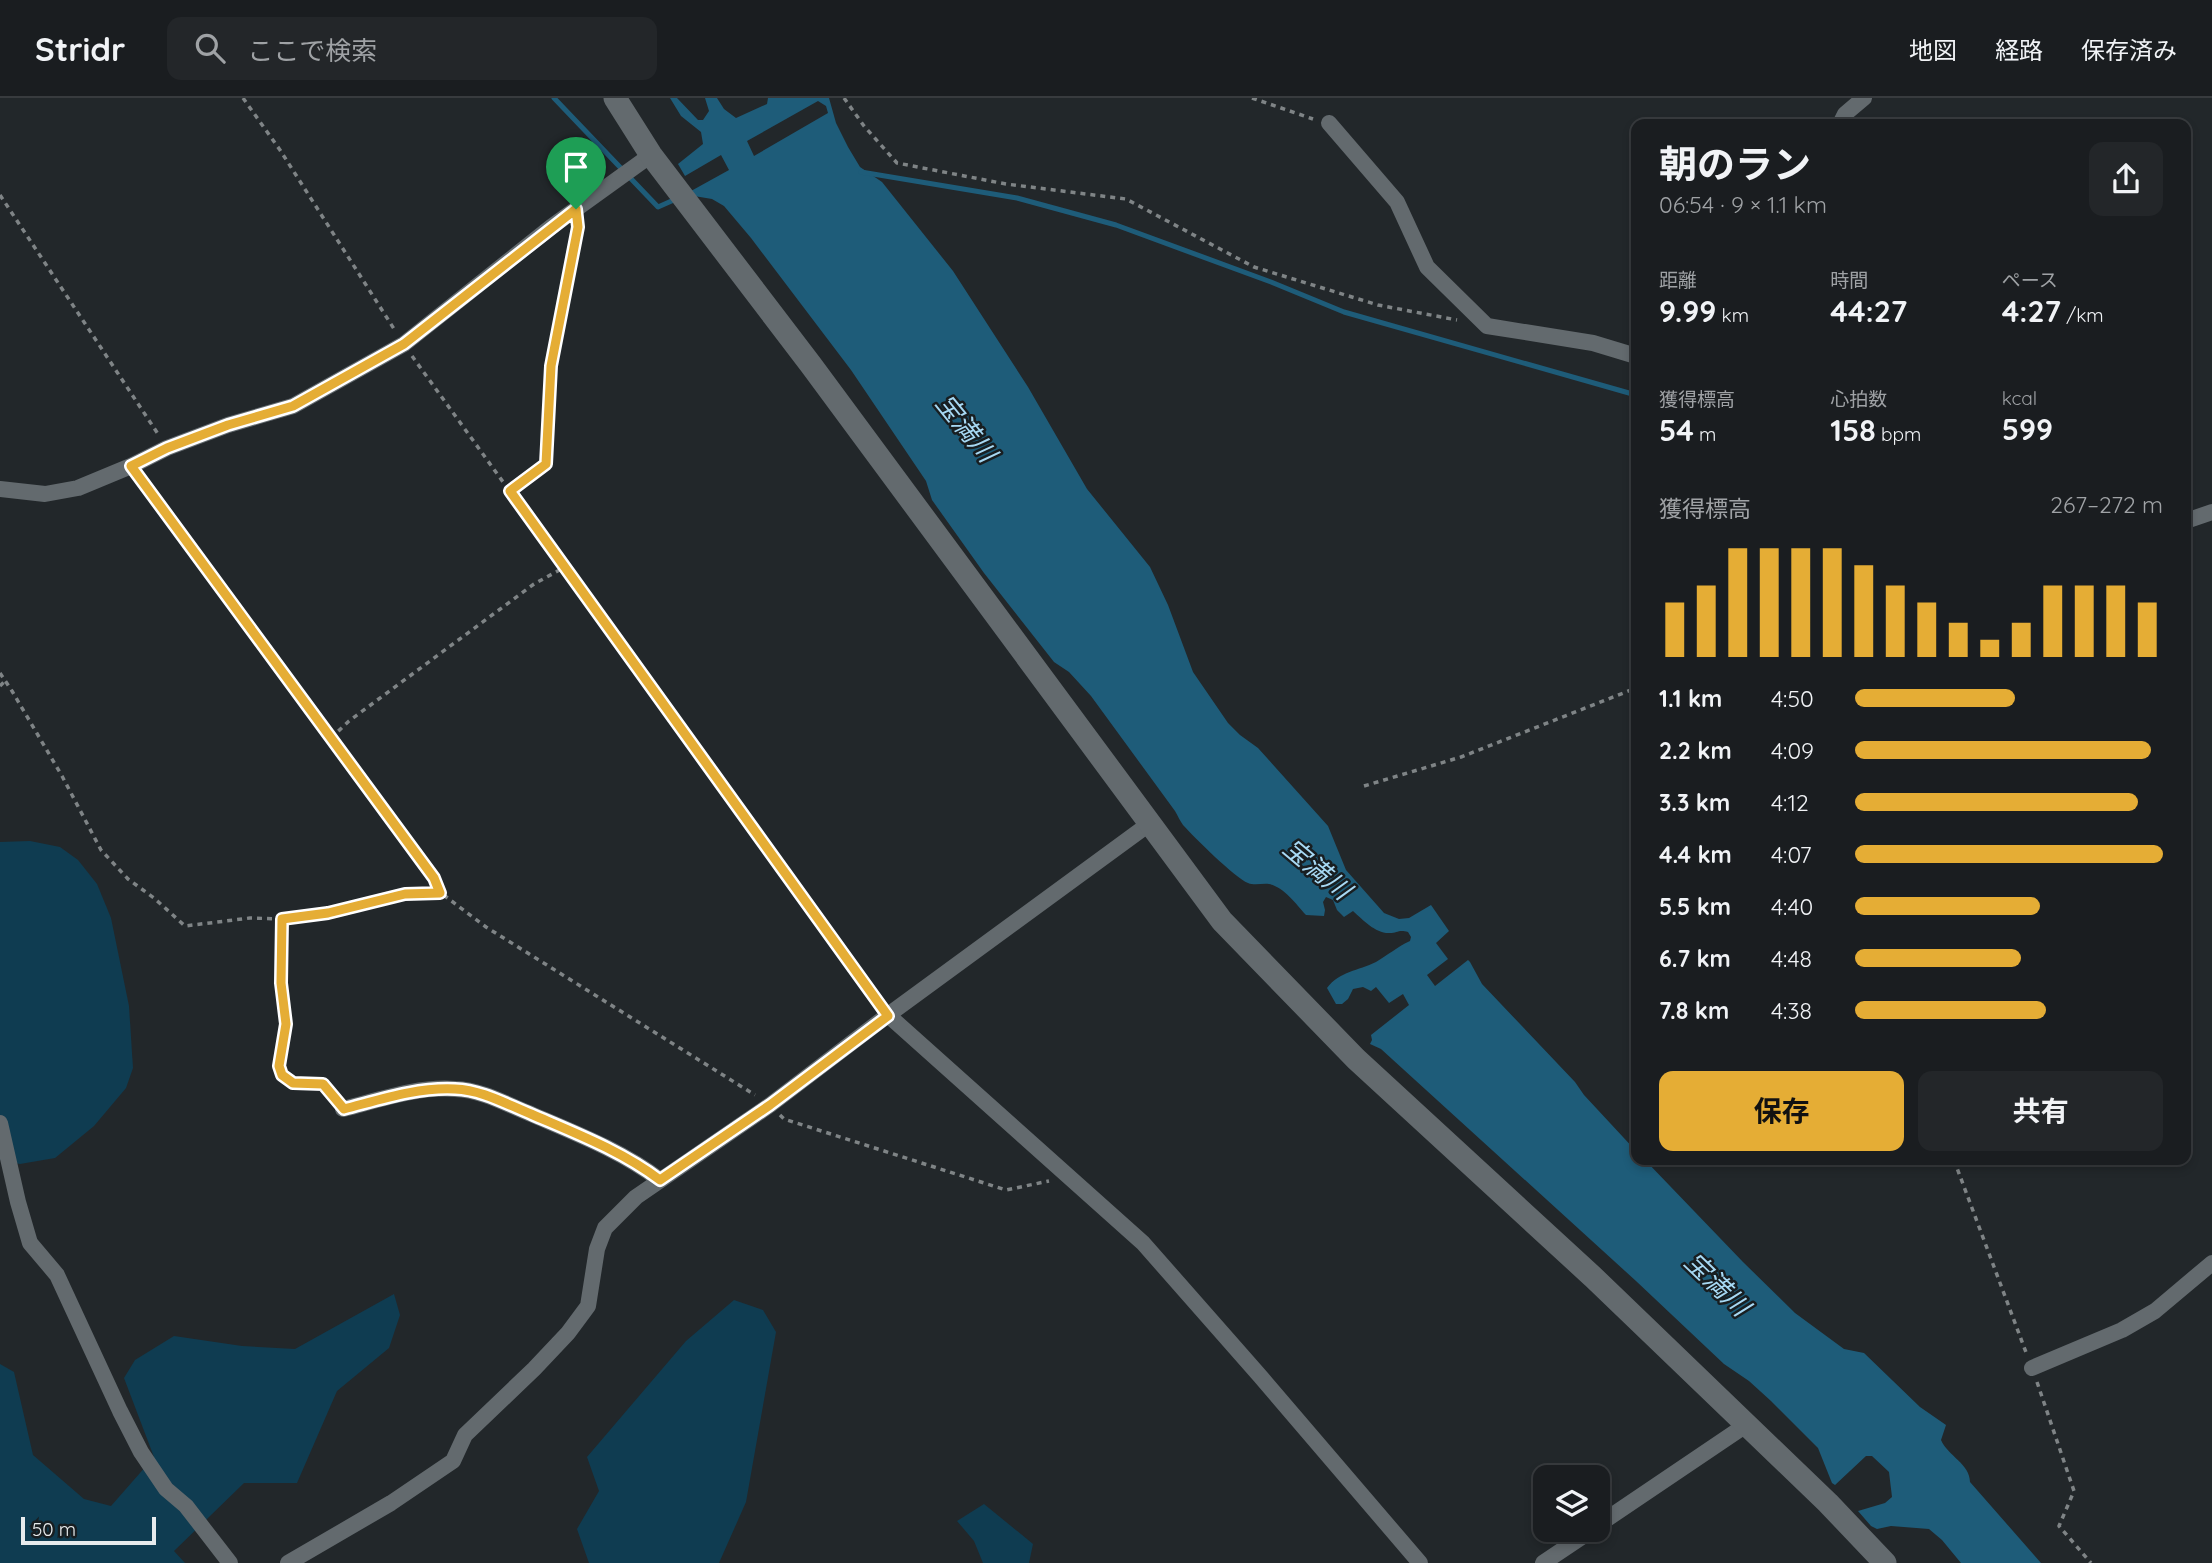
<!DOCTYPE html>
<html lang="ja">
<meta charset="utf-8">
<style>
:root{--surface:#1a1d20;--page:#232629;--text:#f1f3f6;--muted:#9fa2a5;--line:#383b3e;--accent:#e5ad35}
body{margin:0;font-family:Quicksand,"Noto Sans JP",sans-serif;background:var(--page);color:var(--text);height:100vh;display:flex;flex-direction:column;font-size:26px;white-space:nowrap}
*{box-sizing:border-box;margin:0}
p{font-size:23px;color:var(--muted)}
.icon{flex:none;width:38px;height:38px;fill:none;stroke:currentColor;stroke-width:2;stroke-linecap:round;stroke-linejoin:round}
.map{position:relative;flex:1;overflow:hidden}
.details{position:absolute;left:1631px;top:21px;width:560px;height:1046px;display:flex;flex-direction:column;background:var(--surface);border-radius:14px;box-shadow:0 4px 10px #0003,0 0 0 2px var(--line)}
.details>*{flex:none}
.controls{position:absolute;left:1533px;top:1367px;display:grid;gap:14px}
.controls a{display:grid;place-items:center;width:77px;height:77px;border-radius:14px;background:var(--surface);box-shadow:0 4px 10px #0003,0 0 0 2px var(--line);font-size:35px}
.scale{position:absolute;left:21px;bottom:18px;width:135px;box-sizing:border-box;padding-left:7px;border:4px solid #e7ebed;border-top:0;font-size:19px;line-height:24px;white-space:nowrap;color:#e7ebed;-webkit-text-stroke:5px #181e21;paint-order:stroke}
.pin{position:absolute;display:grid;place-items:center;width:60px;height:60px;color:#fff;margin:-72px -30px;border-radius:50% 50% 50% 0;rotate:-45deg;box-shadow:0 0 7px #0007}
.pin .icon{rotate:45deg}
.round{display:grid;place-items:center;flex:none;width:74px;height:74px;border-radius:14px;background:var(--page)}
.overview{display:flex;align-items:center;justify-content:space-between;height:119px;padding:0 28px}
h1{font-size:38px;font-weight:700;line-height:52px}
.metrics{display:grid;grid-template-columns:repeat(3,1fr);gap:10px;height:119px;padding:7px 28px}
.metrics div{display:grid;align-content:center}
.metrics b{font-size:30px;font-weight:700}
.metrics small{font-size:19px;font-weight:400}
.metrics p{font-size:19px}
.chart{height:196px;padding:14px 28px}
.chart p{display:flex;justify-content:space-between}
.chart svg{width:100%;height:126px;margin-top:7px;stroke:var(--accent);stroke-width:6}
.button{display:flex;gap:14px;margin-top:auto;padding:14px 28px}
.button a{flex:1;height:80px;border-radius:14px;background:var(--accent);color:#111;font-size:28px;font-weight:700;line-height:80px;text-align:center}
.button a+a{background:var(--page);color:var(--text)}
ul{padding:0 28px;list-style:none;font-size:23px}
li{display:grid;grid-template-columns:112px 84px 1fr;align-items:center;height:52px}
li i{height:18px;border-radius:9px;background:var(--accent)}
header{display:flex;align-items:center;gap:42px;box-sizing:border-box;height:98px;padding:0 35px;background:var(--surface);border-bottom:2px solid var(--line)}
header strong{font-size:33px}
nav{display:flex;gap:38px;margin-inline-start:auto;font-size:24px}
.search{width:490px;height:63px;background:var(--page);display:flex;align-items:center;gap:18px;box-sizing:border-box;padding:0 24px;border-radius:14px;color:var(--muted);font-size:26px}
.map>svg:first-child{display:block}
.green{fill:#0f3c51}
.water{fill:#1e5c79;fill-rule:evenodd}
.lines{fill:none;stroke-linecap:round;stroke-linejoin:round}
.stream{stroke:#1e5c79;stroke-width:5}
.path{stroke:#7f8486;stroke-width:3.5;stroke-dasharray:5 5;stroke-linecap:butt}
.street{stroke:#636a6e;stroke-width:16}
.secondary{stroke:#636a6e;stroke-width:23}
.route-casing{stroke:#fff;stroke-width:14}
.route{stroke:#e5ad35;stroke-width:9}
.labels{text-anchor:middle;stroke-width:5;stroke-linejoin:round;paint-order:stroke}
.water-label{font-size:26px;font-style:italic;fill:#a7d9f4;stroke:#181e21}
</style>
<header>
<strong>Stridr</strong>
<div class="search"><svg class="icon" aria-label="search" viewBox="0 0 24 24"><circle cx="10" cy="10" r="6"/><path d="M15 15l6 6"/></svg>ここで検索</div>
<nav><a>地図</a><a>経路</a><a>保存済み</a></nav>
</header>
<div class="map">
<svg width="2212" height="1465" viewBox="0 0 2212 1465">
<rect width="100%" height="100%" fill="#22272a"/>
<!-- green -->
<g class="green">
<path d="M30 743 60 749 78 762 97 786 111 820 129 908 133 970 126 990 94 1028 55 1060 20 1066 0 1062V744Z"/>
<path d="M394 1196 400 1217 389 1250 337 1293 297 1385H244L174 1453 185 1465H0V1266L14 1274 33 1357 84 1401 111 1408 154 1359 124 1280 135 1262 174 1238 242 1248 295 1251Z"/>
<path d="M734 1202 763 1212 776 1234 746 1404 719 1465H589L577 1431 599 1393 587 1359 686 1243Z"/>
<path d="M984 1406 1033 1446 1029 1465H983L974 1443 957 1423Z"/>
</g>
<!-- water -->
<path class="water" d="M670 0H677L698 22H703L709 13 705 0H717L724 11 736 20 767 6 768 0H829L836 25 848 49 860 69 882 84 953 173 1028 289 1087 391 1150 469 1168 507 1193 574 1228 625 1240 637 1258 650 1328 728 1346 772 1384 815 1399 821 1409 820 1431 807 1449 833 1436 845 1448 861 1427 877 1435 888 1468 862 1470 864 1482 886 1575 984 1584 997 1636 1053V1062H1645L1743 1164 1795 1215 1844 1251 1864 1255 1920 1309 1946 1327 1941 1342C1948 1358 1970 1366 1970 1384L2041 1465H1961L1942 1442 1929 1431 1891 1428 1877 1431 1871 1428 1858 1413 1885 1405 1892 1399 1889 1374 1872 1358H1866L1835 1387 1832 1385 1818 1350 1771 1303 1749 1283 1724 1266 1636 1183 1381 951 1370 946 1372 942 1371 937 1409 907 1403 896 1389 905 1376 889 1371 893 1363 889 1353 891 1348 901 1342 906H1336L1327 890C1340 873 1358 873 1376 864 1388 857 1397 849 1410 843L1411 839 1408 834C1399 831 1397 835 1390 835 1376 836 1363 822 1353 813L1344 819 1337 812 1333 802 1326 799 1323 804 1325 812 1324 818 1306 817C1296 806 1284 789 1269 786 1262 785 1255 788 1248 785 1235 780 1194 739 1183 727 1180 723 1178 718 1175 713L1091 598 1069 574 1054 564 984 475 932 402 926 383 851 272 751 140 724 108 712 101 694 98 691 93 729 72 721 57 685 78 678 66 703 46 701 34 681 18ZM818 3 826 8 828 15 754 58 747 43Z"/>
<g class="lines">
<!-- stream -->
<g class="stream">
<path d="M554 0 658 109 676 101"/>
<path d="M861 74 1017 100 1116 127 1271 184 1344 214 1636 297"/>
</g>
<!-- path -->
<g class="path">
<path d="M243 0 280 52 396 234"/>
<path d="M844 0 864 28 897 65 1006 86 1126 101 1254 169 1378 207 1457 222"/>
<path d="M1252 0 1313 21"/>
<path d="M0 97 158 336"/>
<path d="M412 258 879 904"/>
<path d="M141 380 434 780 441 795"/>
<path d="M510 392 546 366 550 268 577 130"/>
<path d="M0 575 12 593 62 678 101 752 128 781 154 800 185 828 250 820 282 821 328 815 405 796 441 795 486 829 755 997"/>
<path d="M0 588 5 583"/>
<path d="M331 640 349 623 534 486 565 469"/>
<path d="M1364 688 1461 659 1636 590"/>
<path d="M282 821 281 885 286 926 279 968 282 977 293 985 323 986 333 999"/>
<path d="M780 1017 784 1021 1006 1092 1049 1083"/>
<path d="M1954 1062 2027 1257"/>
<path d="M2037 1284 2074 1393 2059 1428 2091 1465"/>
</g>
<!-- street -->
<g class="street">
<path d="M1329 25 1397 104 1427 169 1487 228 1593 245 1636 258"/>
<path d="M1840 26 1845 16 1864 0"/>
<path d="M0 391 45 396 78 390 131 368 167 350 228 327 293 308 404 246 551 129 651 57"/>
<path d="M2186 423 2212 414"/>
<path d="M888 917 1143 1145 1260 1278 1420 1465"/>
<path d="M343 1011C379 1002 417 988 455 991 482 992 506 1006 531 1016 575 1035 622 1053 660 1082"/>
<path d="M0 1025 18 1104 30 1145 57 1177 120 1313 141 1354 166 1391 186 1408 230 1465"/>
<path d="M2032 1270 2122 1232 2155 1213 2212 1165"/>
<path d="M1598 1427 1746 1327"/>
<path d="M288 1465 391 1405 453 1363 465 1337 534 1271 568 1235 588 1208 597 1151 605 1130 636 1099 770 1007 888 917 1149 726"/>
<path d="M1543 1465 1592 1432"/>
</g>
<!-- secondary -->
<path class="secondary" d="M615 0 651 57 811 267 1222 823 1356 961 1593 1179 1828 1405 1885 1465"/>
</g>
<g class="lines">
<!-- route casing -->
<g class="route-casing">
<path id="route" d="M576 111 578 129 551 268 546 366 510 393 888 918 770 1007 660 1082C622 1053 575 1035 531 1016 506 1006 482 992 455 991 417 989 379 1002 344 1011L323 986 293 985 282 977 279 968 286 926 281 885 282 821 328 815 405 796 440 795 434 780 131 368 167 350 228 327 293 308 404 246Z"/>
</g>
<!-- route -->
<use href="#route" class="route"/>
</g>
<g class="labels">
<!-- water labels -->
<g class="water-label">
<text transform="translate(966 330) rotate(51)" y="9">宝満川</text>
<text transform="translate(1317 771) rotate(40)" y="9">宝満川</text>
<text transform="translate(1717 1186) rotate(44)" y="9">宝満川</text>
</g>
</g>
</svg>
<div class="controls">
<a><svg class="icon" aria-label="layers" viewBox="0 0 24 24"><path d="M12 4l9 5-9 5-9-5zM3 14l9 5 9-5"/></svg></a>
</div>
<div class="scale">50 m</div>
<div class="pin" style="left:576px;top:111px;background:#1e9e55"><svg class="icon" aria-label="arrive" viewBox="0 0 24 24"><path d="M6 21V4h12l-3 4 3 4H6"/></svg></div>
<section class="details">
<div class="overview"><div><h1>朝のラン</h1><p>06:54 · 9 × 1.1 km</p></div><a class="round"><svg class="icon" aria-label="share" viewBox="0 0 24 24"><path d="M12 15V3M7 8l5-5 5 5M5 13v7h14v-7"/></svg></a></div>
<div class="metrics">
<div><p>距離</p><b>9.99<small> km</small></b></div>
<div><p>時間</p><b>44:27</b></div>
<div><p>ペース</p><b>4:27<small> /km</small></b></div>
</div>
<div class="metrics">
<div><p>獲得標高</p><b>54<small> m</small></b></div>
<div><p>心拍数</p><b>158<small> bpm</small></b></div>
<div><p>kcal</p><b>599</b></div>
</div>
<div class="chart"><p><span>獲得標高</span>267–272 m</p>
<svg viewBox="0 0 160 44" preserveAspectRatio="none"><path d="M5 44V25M15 44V19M25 44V6M35 44V6M45 44V6M55 44V6M65 44V12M75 44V19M85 44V25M95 44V32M105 44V38M115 44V32M125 44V19M135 44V19M145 44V19M155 44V25"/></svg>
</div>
<ul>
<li><b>1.1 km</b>4:50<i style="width:52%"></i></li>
<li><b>2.2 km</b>4:09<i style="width:96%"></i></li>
<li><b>3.3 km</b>4:12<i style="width:92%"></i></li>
<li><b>4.4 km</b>4:07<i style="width:100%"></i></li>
<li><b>5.5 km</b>4:40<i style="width:60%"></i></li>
<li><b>6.7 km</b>4:48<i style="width:54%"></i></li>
<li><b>7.8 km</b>4:38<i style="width:62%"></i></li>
</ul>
<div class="button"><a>保存</a><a>共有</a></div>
</section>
</div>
